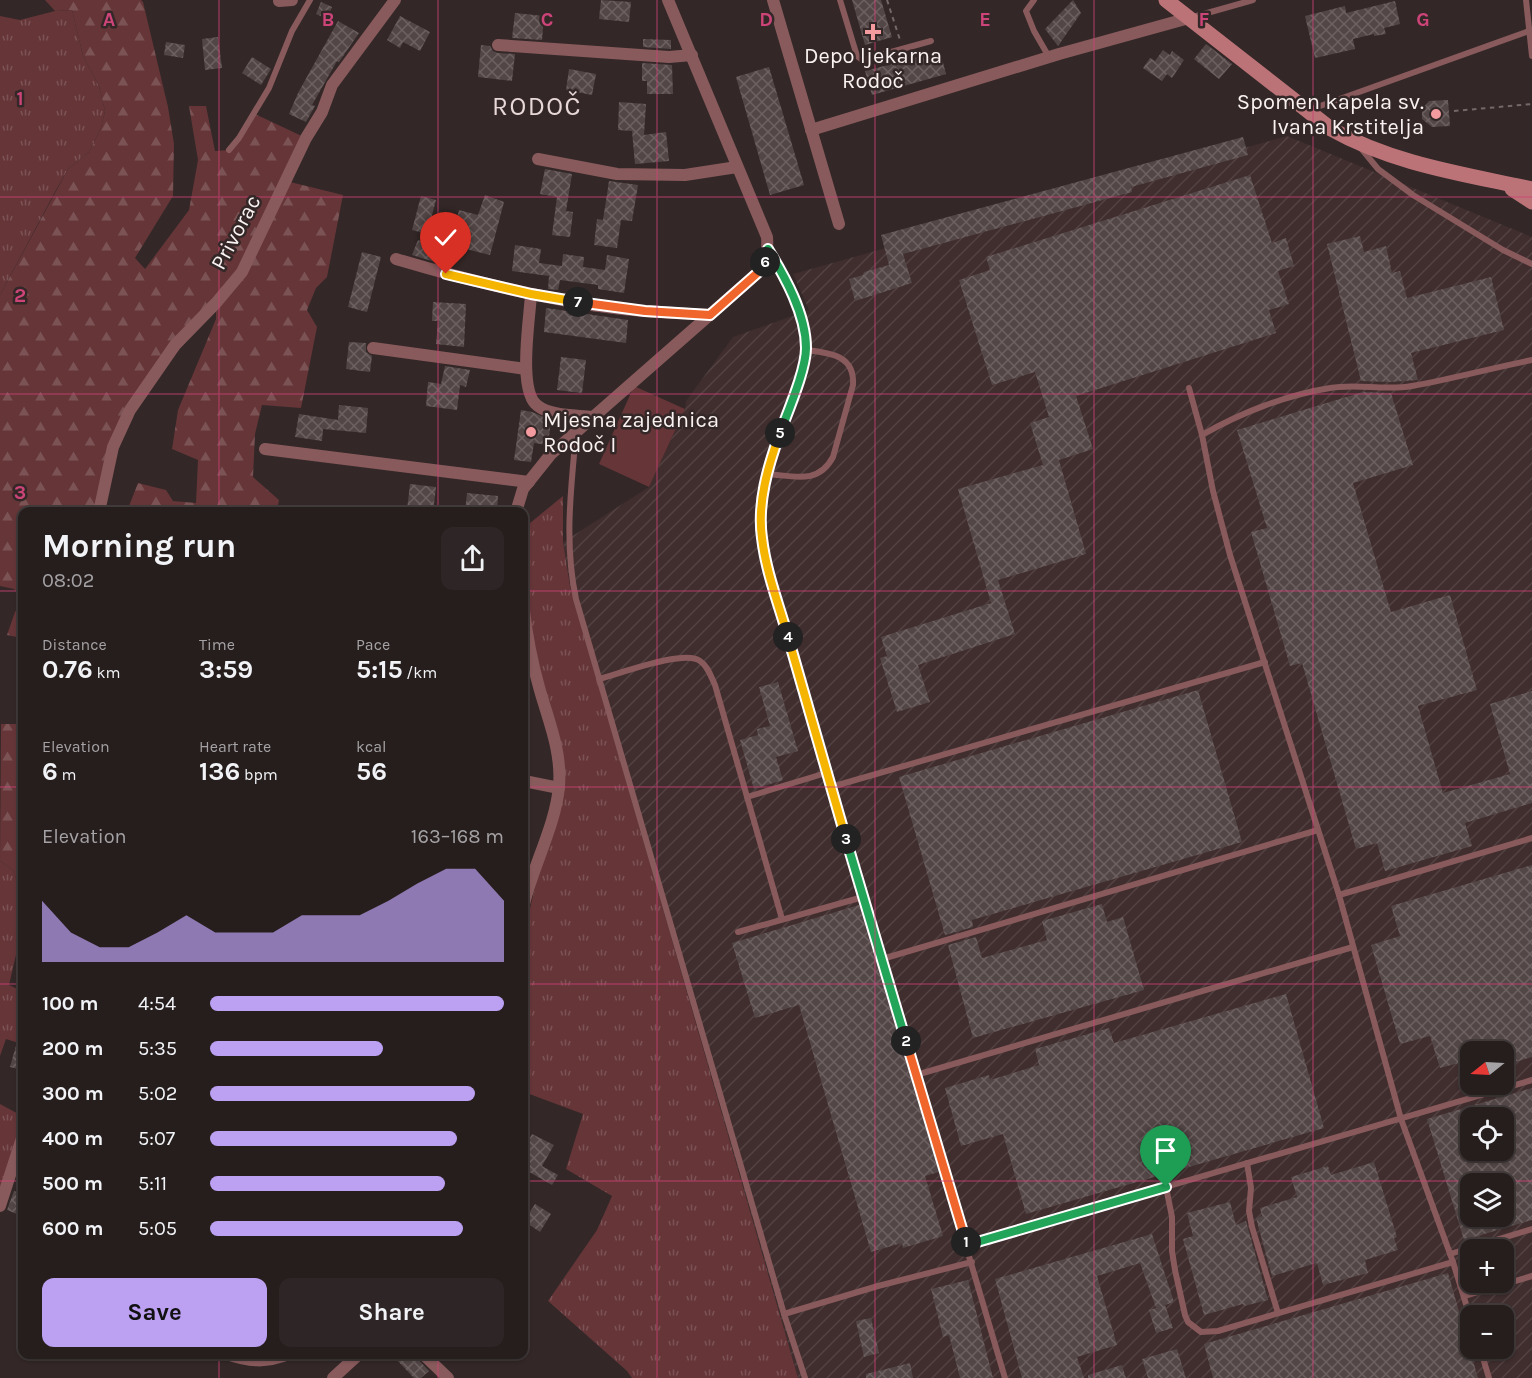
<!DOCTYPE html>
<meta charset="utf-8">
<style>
:root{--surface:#261d1d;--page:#2e2626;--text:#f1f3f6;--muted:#a4a2a4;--line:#423b3b;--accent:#bca0f2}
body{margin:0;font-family:Karla,sans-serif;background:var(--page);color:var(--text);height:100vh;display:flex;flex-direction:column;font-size:22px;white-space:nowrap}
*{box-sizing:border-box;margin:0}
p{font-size:20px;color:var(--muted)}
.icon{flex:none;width:33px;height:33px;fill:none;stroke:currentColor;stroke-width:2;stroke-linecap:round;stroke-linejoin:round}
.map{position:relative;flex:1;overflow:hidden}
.details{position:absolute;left:18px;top:507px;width:510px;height:852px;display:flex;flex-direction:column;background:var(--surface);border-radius:12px;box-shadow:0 2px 4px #0004,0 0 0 2px var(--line)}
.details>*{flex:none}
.needle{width:39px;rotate:252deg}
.controls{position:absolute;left:1460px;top:1041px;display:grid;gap:12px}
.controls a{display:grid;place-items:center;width:54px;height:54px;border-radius:12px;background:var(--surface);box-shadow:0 2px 4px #0004,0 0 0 2px var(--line);font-size:30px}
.pin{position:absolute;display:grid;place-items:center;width:51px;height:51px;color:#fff;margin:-62px -26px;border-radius:50% 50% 50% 0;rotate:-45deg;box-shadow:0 0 6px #0007}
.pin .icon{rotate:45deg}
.km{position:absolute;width:30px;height:30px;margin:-15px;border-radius:50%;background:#222;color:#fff;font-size:16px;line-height:30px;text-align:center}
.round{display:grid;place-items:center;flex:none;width:63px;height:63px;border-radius:12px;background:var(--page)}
.overview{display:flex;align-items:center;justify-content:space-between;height:102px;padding:0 24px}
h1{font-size:33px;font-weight:700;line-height:45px}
.stats{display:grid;grid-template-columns:repeat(3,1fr);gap:9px;height:102px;padding:6px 24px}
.stats div{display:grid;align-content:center}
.stats b{font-size:26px;font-weight:700}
.stats small{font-size:16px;font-weight:400}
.stats p{font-size:16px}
.chart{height:168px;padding:12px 24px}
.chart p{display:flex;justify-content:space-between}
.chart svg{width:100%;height:108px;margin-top:6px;fill:var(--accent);opacity:.7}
.primary-button{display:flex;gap:12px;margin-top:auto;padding:12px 24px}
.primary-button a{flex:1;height:69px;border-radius:12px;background:var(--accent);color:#111;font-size:24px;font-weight:700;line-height:69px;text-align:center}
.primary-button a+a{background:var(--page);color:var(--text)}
ul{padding:0 24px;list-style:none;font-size:20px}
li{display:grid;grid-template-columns:96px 72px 1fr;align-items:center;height:45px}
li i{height:15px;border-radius:8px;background:var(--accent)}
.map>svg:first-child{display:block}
.industrial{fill:url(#industrial-furrows);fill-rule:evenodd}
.grass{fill:url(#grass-tufts)}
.forest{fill:url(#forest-firs)}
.garden{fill:#653538}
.building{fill:url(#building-cross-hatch);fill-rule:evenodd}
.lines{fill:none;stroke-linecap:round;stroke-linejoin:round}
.path{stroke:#746969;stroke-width:2;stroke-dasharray:4.5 4.5;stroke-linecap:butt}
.lane{stroke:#885a5c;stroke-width:6}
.street{stroke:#885a5c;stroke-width:12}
.secondary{stroke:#bb7377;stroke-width:15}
.split-1-casing{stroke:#fff;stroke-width:12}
.split-2-casing{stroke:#fff;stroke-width:12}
.split-3-casing{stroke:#fff;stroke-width:12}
.split-4-casing{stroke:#fff;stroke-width:12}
.split-5-casing{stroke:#fff;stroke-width:12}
.split-6-casing{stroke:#fff;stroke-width:12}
.split-7-casing{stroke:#fff;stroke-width:12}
.split-8-casing{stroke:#fff;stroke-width:12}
.split-1{stroke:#22a559;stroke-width:8}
.split-2{stroke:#f0652b;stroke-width:8}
.split-3{stroke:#22a559;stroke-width:8}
.split-4{stroke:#f5b400;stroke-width:8}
.split-5{stroke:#f5b400;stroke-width:8}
.split-6{stroke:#22a559;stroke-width:8}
.split-7{stroke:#f0652b;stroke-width:8}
.split-8{stroke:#f5b400;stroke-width:8}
.grid{fill:none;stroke:#cd4479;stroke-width:1.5;stroke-opacity:0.55}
.poi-dot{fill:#f49b9f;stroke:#332727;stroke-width:2}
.labels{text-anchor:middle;stroke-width:5;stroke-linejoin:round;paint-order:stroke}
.poi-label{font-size:22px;fill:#faf2f2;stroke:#332727}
.street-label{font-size:22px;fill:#faf2f2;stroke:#332727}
.quarter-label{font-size:26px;letter-spacing:1.5px;fill:#e8d8d8;stroke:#332727}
.grid-label{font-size:20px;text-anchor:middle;font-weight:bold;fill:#cd4479;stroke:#332727;stroke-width:5;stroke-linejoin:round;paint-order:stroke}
</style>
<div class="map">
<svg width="1532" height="1378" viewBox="0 0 1532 1378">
<defs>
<pattern id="industrial-furrows" width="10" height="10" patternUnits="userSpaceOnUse" patternTransform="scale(1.5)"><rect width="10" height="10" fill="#402d2e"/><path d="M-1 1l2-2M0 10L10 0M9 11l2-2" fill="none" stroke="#534242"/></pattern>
<pattern id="grass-tufts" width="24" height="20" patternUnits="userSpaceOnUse" patternTransform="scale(1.5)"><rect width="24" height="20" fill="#653538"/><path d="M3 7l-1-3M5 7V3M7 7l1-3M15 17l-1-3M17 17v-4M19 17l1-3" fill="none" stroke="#7c5355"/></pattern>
<pattern id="forest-firs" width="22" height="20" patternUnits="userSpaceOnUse" patternTransform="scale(1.5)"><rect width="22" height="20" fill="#653538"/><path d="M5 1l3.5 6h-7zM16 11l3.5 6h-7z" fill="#7c5355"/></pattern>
<pattern id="building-cross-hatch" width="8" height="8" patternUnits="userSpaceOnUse" patternTransform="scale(1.5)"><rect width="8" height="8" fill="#534646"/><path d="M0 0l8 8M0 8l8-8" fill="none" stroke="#6d6161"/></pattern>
</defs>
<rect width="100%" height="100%" fill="#332727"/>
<!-- industrial -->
<path class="industrial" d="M1287 136 1532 237V1378H798L570 586 563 542 649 487 685 409 686 401 733 337 809 310 793 274ZM1470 1052H1503V1084H1470ZM1470 1118H1503V1150H1470ZM1470 1184H1503V1216H1470ZM1470 1250H1503V1282H1470ZM1470 1316H1503V1348H1470Z"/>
<!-- grass -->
<g class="grass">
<path d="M72 10 83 56 99 86 105 111 101 128 89 152 68 169 55 192 0 295V16L20 20 55 11Z"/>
<path d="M563 496V542L570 586 798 1378H632L627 1371 548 1301 597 1230 612 1196 566 1169 583 1114 524 1092V933L542 858 561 799 532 643 524 576V528Z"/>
<path d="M0 861 13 870 22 897V929L9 985 22 991V1044L6 1039 0 1056Z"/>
<path d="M0 1104 22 1116V1138L0 1206Z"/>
</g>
<!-- forest -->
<g class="forest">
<path d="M45 0H141L143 2 168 107 174 144 173 196 135 258 145 269 189 210 198 160 189 106H206L215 151 229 150 255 114 306 138 286 181 343 195 327 277 316 288 307 310 317 327 301 408 262 405 255 434 253 477 279 500 277 511H127L138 483 166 490 173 501 196 503 198 460 172 449 178 410 216 319V304L130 410 99 511 22 512V599L14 589 0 586V295L68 169 89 152 101 128 105 111 99 86 83 56 72 10 55 11Z"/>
<path d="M22 600V638L7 635 15 612Z"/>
<path d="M1 724H22V897L13 870 0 861Z"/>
</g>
<!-- garden -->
<path class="garden" d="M634 386 685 409 649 487 599 464Z"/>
<!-- building -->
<g class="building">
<path d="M601 0 631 2 629 22 599 19Z"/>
<path d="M852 0H881L892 37 865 45Z"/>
<path d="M1073 0 1081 13 1058 46 1045 29Z"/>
<path d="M1395 1 1400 24 1384 28 1386 34 1374 36V34L1353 39 1355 49 1315 58 1305 16 1345 6 1346 13Z"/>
<path d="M321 2 332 7 327 19 316 14Z"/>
<path d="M515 13 544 16 542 40 512 38Z"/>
<path d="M400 16 430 32 420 51 403 42 400 48 387 40Z"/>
<path d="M338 21 359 33 339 62 337 61 312 105 315 106 306 122 289 114 298 93Z"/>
<path d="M218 37 222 68 205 70 202 39Z"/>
<path d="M643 39 671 40V49L643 47Z"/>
<path d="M166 42 185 45 183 58 164 55Z"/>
<path d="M1206 44 1232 64 1219 79 1194 59Z"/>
<path d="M481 45 490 46 493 51 497 53 515 54 512 81 478 77Z"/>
<path d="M1163 50 1170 55 1172 51 1184 60 1172 78 1167 74 1162 81 1143 68 1150 58 1155 61Z"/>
<path d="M940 51 946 74 872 95 865 71Z"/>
<path d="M252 57 271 69 261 85 242 73Z"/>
<path d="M642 63 672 65 673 94H647V81H642Z"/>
<path d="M769 67 804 185 770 195 736 77Z"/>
<path d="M569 69 596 74 592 95 566 90Z"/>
<path d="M1448 100 1450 126 1432 127 1422 119V109L1429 101Z"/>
<path d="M619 102 646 104 644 135 666 132 669 161 635 164 632 131 618 130Z"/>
<path d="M1243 137 1248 155 1131 187 1132 192 903 254 912 283 855 301 849 279 863 275 864 272 889 265 881 235Z"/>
<path d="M545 169 572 174 566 211 573 212 570 237 552 235 557 197 540 194Z"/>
<path d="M1250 175 1272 243 1286 238 1294 266 1278 271 1289 304 1269 310 1276 333 1076 396 1093 449 1059 460 1086 554 998 580 1015 634 918 665 930 702 897 712 880 658 887 656 881 637 991 603 958 489 1043 465 1030 423 1049 417 1035 372 992 385 959 280 990 270 986 257Z"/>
<path d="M609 181 638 185 632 221 621 220 617 248 594 245 597 219 603 220Z"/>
<path d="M485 195 504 202 490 255 450 245 459 210 478 215Z"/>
<path d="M421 196 436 200 427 234 412 230Z"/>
<path d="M1360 236 1364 252 1386 246 1392 273 1400 271 1407 298 1491 277 1504 330 1411 353 1418 380 1391 382 1361 381 1327 244Z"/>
<path d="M418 240 450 253 445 265 412 255Z"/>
<path d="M515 245 541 249 539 263 562 266 563 254 584 257 583 267 605 270 607 255 629 259 624 293 598 289V285L560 280 558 290 548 289 549 276 512 271Z"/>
<path d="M362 252 381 257 367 312 348 307Z"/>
<path d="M433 302 466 304 464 347 436 344 438 321H432Z"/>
<path d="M546 308 628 320 626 343 544 332Z"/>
<path d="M349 342 366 343V352L372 356 370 372 346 369Z"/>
<path d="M561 357 586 360 582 393 557 390Z"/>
<path d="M445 366 470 370 466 387 460 385 457 410 426 406 428 382 441 384Z"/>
<path d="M1363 392 1391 393 1413 465 1353 483 1391 612 1450 595 1477 690 1418 706 1443 793 1510 774 1490 704 1532 691V803L1465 823 1472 846 1385 871 1377 843 1356 849 1302 663 1290 666 1251 532 1267 528 1237 430Z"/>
<path d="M339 405 368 408 366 433 323 429 322 441 295 437 299 414 338 420Z"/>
<path d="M521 410 532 412 551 420 548 445 534 443 531 462 514 460Z"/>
<path d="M410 484 436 487 433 512 407 510Z"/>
<path d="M467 493 498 496 497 512H465Z"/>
<path d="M778 682 798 751 776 757 783 780 754 789 740 740 758 735 757 729 770 726 759 687Z"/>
<path d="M1198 690 1242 842 972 920 973 927 945 935 899 777Z"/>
<path d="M1532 865V1057L1505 1065 1503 1052H1470V1060L1440 1068 1430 1036 1400 1044 1371 945 1400 936 1391 906Z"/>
<path d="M1102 904 1107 922 1123 917 1144 990 973 1038 948 945 976 937 982 958 1047 940 1042 921Z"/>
<path d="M859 905 939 1172 925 1176 943 1236 903 1248 902 1243 871 1252 799 1005 755 1018 732 943Z"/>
<path d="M1286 994 1324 1128 1026 1214 1003 1134 961 1146 945 1088 989 1075 990 1080 1039 1065 1035 1049 1109 1028 1114 1043Z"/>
<path d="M19 1035 22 1036V1070L10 1067Z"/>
<path d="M1532 1088V1220L1464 1240 1427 1119ZM1470 1118H1503V1150H1470ZM1470 1184H1503V1216H1470Z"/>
<path d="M532 1134 554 1145 542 1166 558 1175 552 1185 524 1169V1149Z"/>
<path d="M1374 1162 1397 1237 1394 1238 1398 1250 1365 1260 1368 1273 1323 1285 1317 1263 1272 1276 1256 1218 1262 1216 1260 1208 1297 1197 1291 1177 1328 1166 1331 1175Z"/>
<path d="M14 1191 22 1194V1216L7 1210Z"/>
<path d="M1230 1202 1236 1225 1246 1221 1268 1300 1244 1306 1243 1304 1204 1315 1183 1239 1193 1236 1187 1213Z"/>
<path d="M535 1204 551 1214 540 1232 524 1221Z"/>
<path d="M1152 1234 1174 1302 1165 1305 1173 1328 1156 1333 1149 1310 1156 1308 1140 1263 1097 1276 1117 1345 1077 1357 1084 1378H1022L995 1279Z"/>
<path d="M1448 1273 1478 1378H1213L1204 1344Z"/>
<path d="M968 1280 980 1327 993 1378H960L949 1335 943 1337 931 1289Z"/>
<path d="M871 1318 879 1353 864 1357 856 1321Z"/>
<path d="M1177 1349 1186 1378H1148L1142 1359Z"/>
<path d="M391 1354H413L429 1371 421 1378H414Z"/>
<path d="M910 1363 913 1378H866V1374Z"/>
<path d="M1122 1365 1126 1378H1088V1375Z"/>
</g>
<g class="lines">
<!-- path -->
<g class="path">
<path d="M887 0 900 40"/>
<path d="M1454 111 1532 104"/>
</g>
<!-- lane -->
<g class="lane">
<path d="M840 0 857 56 862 60 931 41"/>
<path d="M1034 0 1026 11 1034 31 1049 57"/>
<path d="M1526 0 1532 56"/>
<path d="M1193 17 1253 0"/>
<path d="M1309 110 1529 31"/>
<path d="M1360 147 1378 169 1413 195 1503 250 1532 264"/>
<path d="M229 150 239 138 269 88 292 31 310 0"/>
<path d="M768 249 780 270 802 321 806 350 766 481 762 510V537L767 567 826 773 1005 1378"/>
<path d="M1189 388 1202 435 1213 491 1230 555 1339 895 1401 1119 1453 1262 1470 1317"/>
<path d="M576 433C571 489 564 543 576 599L784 1314"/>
<path d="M1202 435C1240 413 1286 395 1330 388 1357 383 1384 391 1412 386 1452 379 1492 368 1532 360"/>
<path d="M768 474C794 476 818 485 833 457L853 385C855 355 830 353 806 350"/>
<path d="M599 679C619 674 685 649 700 661 708 666 711 677 715 685L782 919"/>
<path d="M831 787 1265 662"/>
<path d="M747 797 826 773"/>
<path d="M1339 895 1532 838"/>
<path d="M738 932 863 897"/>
<path d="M882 959 1318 830"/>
<path d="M916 1075 1353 947"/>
<path d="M1247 1163 1251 1188 1249 1211 1252 1227 1278 1313"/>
<path d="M1166 1187 1172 1217V1251L1175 1270 1185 1315 1188 1322 1201 1332 1218 1331 1453 1262"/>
<path d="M967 1245 1532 1080"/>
<path d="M1450 1254 1532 1229"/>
<path d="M1464 1296 1532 1276"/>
<path d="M1480 1348 1489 1378"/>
<path d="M805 1378 784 1314 878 1286 972 1262"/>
</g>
<!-- street -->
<g class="street">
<path d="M773 0 839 224"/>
<path d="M279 1 292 0"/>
<path d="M498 45 669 57 692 55"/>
<path d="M811 130 1059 54 1189 18"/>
<path d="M538 159 617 174 685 175 737 167"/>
<path d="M396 259C467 280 540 299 614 308 646 312 678 313 710 315"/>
<path d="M531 294C530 317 517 392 538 406 551 416 576 415 592 417"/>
<path d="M373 348 526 369"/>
<path d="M265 449 529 482"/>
<path d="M99 512 113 447 130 410 175 345 216 303 242 272 306 138 322 112 332 85 395 0"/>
<path d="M516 512 523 489 551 454 762 269C767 258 768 249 767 237L668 0"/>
<path d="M524 611C527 637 532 662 539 687 548 720 562 751 559 786 556 824 533 866 524 904"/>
<path d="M524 781 559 788"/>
<path d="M0 1206 22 1138"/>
<path d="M227 1354C250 1362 266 1363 289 1354"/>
<path d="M423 1354 448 1378"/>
<path d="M333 1378 359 1354"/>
</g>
<!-- secondary -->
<g class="secondary">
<path d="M1166 0 1331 129C1393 164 1464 174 1532 189"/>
<path d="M1512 189 1532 202"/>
</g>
</g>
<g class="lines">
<!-- split-1 casing -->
<g class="split-1-casing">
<path id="split-1" d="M966 1242 967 1245 1166 1187"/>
</g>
<!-- split-2 casing -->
<g class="split-2-casing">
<path id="split-2" d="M906 1041 966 1242"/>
</g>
<!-- split-3 casing -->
<g class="split-3-casing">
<path id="split-3" d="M846 839 906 1041"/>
</g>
<!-- split-4 casing -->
<g class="split-4-casing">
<path id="split-4" d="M788 637 846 839"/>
</g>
<!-- split-5 casing -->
<g class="split-5-casing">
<path id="split-5" d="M780 433C768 466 757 503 762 538 766 572 779 605 788 637"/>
</g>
<!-- split-6 casing -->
<g class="split-6-casing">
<path id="split-6" d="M765 262 768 249C785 277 806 314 806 348 806 370 788 411 780 433"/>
</g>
<!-- split-7 casing -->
<g class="split-7-casing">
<path id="split-7" d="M578 302 645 311 710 315 762 269 765 262"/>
</g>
<!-- split-8 casing -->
<g class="split-8-casing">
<path id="split-8" d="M446 274 531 294 578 302"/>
</g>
<!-- split-1 -->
<use href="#split-1" class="split-1"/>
<!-- split-2 -->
<use href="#split-2" class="split-2"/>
<!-- split-3 -->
<use href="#split-3" class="split-3"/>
<!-- split-4 -->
<use href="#split-4" class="split-4"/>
<!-- split-5 -->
<use href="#split-5" class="split-5"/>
<!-- split-6 -->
<use href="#split-6" class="split-6"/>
<!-- split-7 -->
<use href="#split-7" class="split-7"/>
<!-- split-8 -->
<use href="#split-8" class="split-8"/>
</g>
<!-- grid -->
<path class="grid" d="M219 0V512M438 0V512M657 0V1378M875 0V1378M1094 0V1378M1313 0V1378M0 197H1532M0 394H1532M0 591H22M524 591H1532M0 787H22M524 787H1532M0 984H22M524 984H1532M0 1181H22M524 1181H1532M219 1354V1378M438 1354V1378"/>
<!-- markers -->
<g class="poi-dot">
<path d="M870 23h6v6h6v6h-6v6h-6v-6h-6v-6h6z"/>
<circle cx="1436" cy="114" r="6"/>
<circle cx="531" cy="432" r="6"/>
</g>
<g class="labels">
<!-- poi labels -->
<g class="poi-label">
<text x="873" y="63">Depo ljekarna<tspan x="873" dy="25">Rodoč</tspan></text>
<text x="1424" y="109" text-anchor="end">Spomen kapela sv.<tspan x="1424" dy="25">Ivana Krstitelja</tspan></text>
<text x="543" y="427" text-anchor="start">Mjesna zajednica<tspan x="543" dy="25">Rodoč I</tspan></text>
</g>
<!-- street labels -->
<g class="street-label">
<text transform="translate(235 232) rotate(-62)" y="8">Privorac</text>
</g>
<!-- quarter labels -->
<g class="quarter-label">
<text x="537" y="115">RODOČ</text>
</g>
</g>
<g class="grid-label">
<text x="109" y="26">A</text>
<text x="328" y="26">B</text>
<text x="547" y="26">C</text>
<text x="766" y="26">D</text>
<text x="985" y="26">E</text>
<text x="1204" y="26">F</text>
<text x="1423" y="26">G</text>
<text x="20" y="105">1</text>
<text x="20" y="302">2</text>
<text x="20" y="499">3</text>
</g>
</svg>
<div class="controls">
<a><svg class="needle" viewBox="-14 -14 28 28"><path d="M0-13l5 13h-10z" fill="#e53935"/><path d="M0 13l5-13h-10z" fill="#a4a2a4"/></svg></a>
<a><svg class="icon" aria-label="locate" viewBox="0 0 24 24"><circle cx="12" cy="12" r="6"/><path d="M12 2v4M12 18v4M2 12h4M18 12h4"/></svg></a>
<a><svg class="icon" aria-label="layers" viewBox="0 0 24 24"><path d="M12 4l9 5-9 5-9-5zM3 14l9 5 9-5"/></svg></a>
<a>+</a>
<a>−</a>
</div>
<div class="pin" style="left:1166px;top:1187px;background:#1e9e55"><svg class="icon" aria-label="arrive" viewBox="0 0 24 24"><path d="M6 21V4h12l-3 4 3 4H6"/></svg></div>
<div class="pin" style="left:446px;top:274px;background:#d93025"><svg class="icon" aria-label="check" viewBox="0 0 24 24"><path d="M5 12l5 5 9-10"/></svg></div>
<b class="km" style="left:966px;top:1242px">1</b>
<b class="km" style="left:906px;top:1041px">2</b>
<b class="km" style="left:846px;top:839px">3</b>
<b class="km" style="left:788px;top:637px">4</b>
<b class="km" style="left:780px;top:433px">5</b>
<b class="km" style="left:765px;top:262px">6</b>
<b class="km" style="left:578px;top:302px">7</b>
<section class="details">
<div class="overview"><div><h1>Morning run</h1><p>08:02</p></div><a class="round"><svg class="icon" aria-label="share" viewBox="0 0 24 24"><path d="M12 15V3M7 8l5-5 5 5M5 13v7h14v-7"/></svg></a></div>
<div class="stats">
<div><p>Distance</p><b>0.76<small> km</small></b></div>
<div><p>Time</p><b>3:59</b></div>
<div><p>Pace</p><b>5:15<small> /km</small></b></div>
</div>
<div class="stats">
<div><p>Elevation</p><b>6<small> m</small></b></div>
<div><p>Heart rate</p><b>136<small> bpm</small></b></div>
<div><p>kcal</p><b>56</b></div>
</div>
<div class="chart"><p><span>Elevation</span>163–168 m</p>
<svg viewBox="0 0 160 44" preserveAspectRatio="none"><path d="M0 44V19L10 32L20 38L30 38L40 32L50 25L60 32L70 32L80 32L90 25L100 25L110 25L120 19L130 12L140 6L150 6L160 19V44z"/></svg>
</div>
<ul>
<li><b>100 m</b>4:54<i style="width:100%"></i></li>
<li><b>200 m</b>5:35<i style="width:59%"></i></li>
<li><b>300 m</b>5:02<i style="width:90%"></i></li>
<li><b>400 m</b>5:07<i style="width:84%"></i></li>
<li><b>500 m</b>5:11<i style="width:80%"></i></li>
<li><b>600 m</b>5:05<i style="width:86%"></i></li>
</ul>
<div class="primary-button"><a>Save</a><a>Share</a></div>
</section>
</div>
